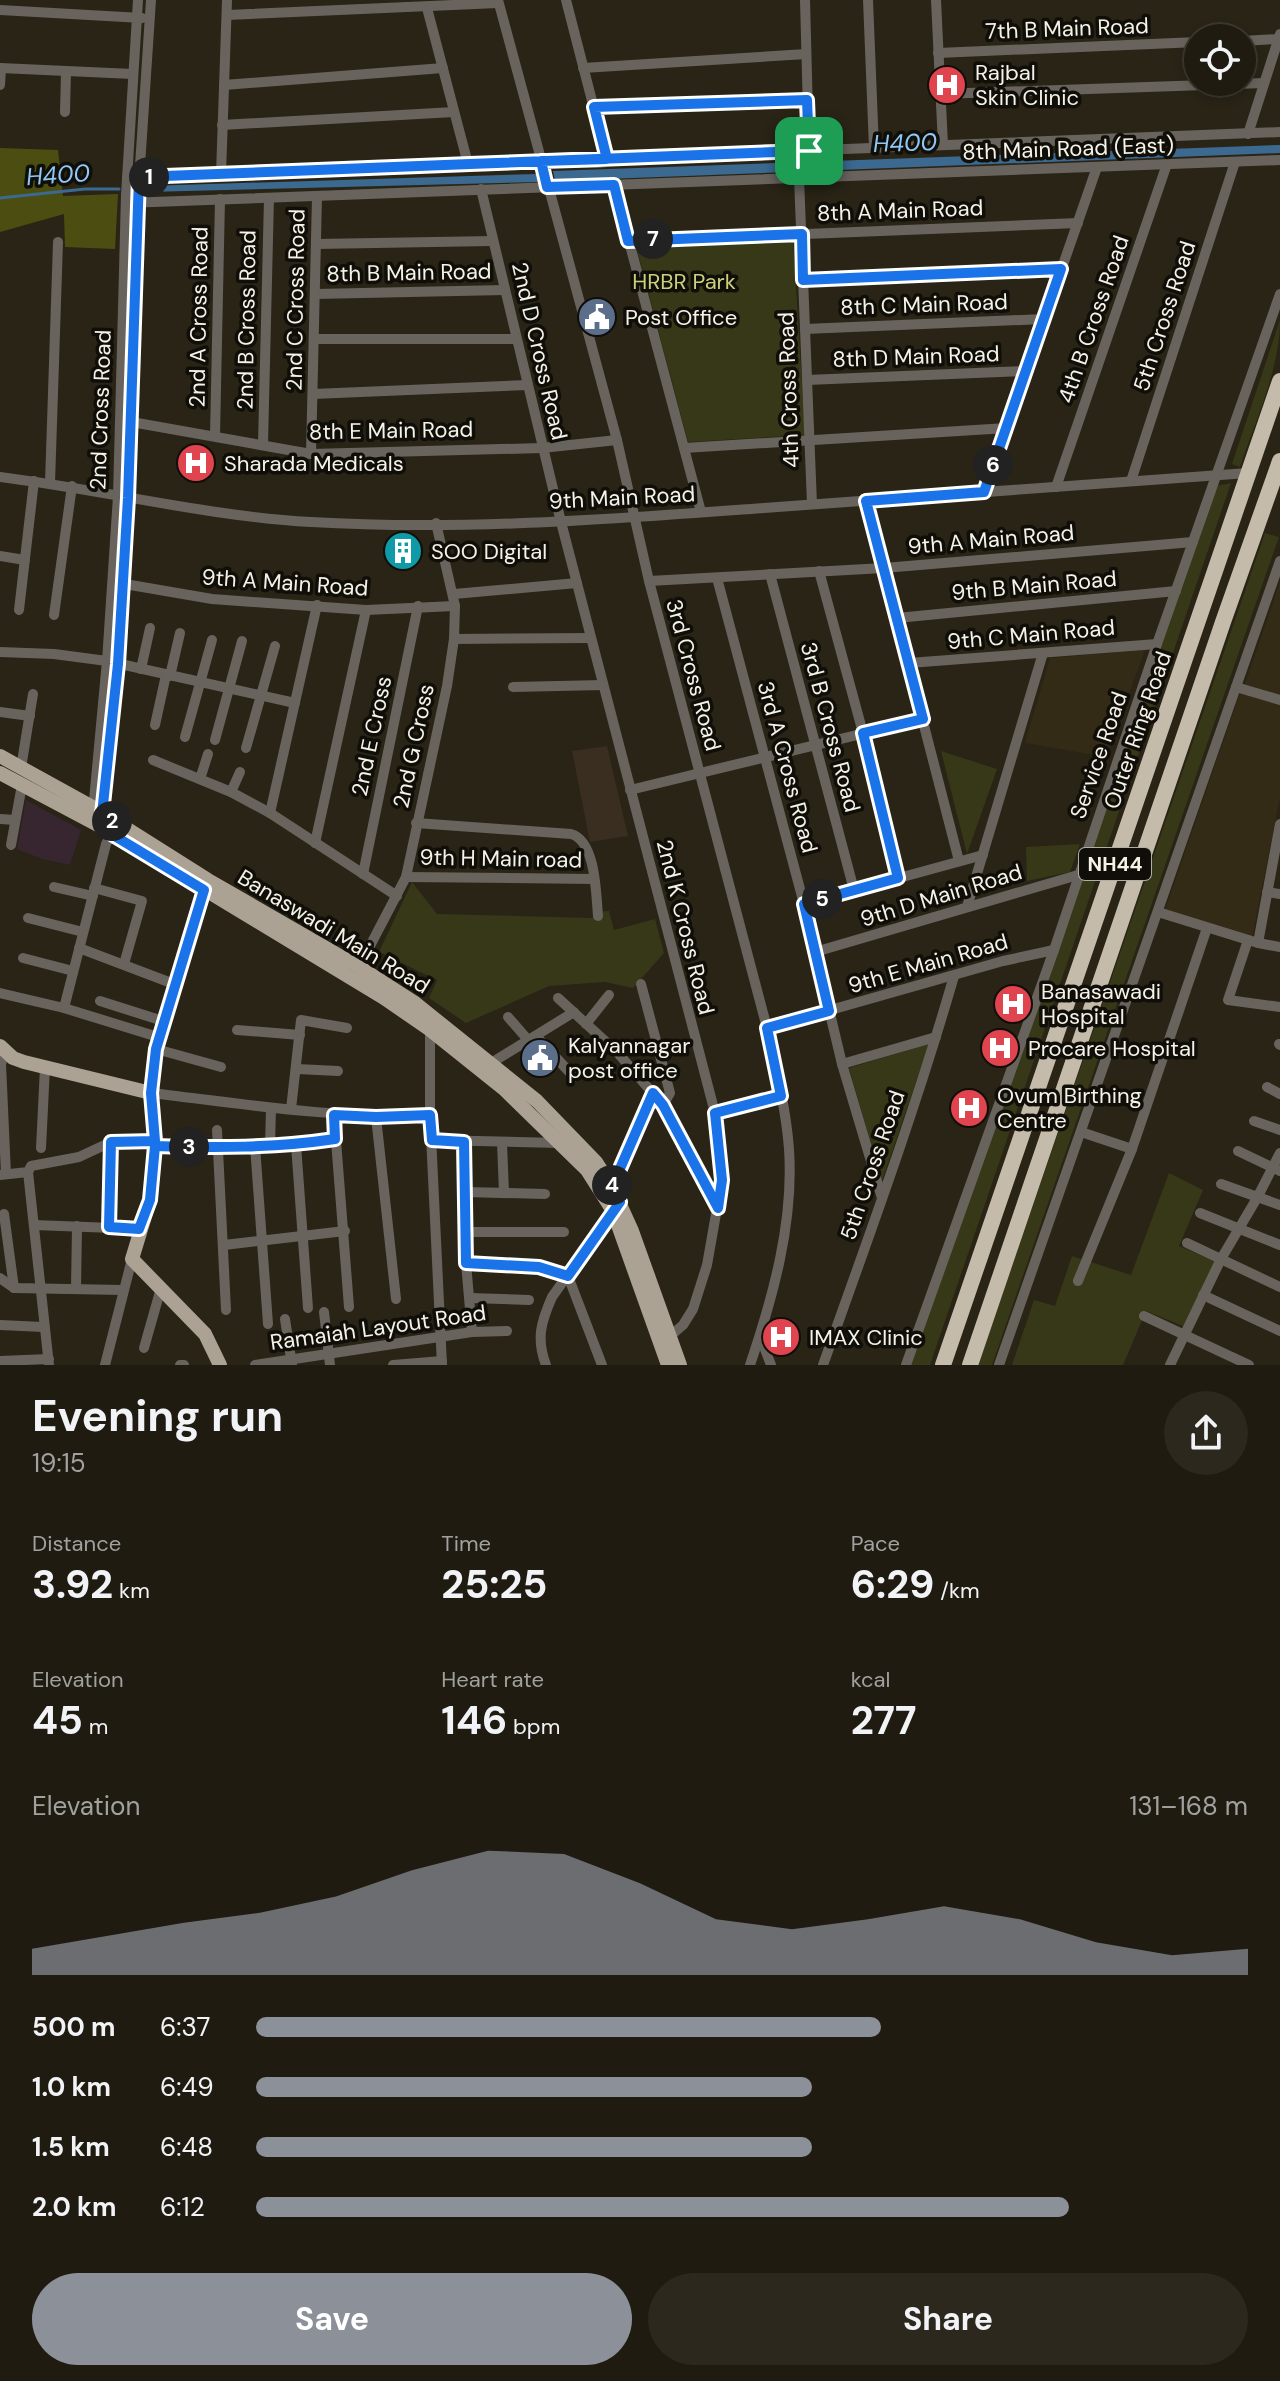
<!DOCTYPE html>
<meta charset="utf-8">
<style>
:root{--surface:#1f1b10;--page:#2c281e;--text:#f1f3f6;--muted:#a1a19f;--line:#3c3930;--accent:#8c9099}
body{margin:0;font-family:"DM Sans",sans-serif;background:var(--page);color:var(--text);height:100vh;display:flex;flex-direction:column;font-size:30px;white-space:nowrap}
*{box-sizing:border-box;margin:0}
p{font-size:26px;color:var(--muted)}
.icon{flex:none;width:44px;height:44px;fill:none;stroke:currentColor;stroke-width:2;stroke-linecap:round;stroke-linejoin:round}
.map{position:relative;height:1365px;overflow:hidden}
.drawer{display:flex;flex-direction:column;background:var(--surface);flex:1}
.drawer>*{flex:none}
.tools{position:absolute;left:1184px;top:24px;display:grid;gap:16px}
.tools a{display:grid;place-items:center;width:72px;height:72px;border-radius:50%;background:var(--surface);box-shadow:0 4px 12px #0003,0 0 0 2px var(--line);font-size:40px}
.pin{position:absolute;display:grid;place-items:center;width:68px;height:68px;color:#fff;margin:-34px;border-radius:16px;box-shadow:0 4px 12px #0006}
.km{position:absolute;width:40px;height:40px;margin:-20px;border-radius:50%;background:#222;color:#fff;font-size:22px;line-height:40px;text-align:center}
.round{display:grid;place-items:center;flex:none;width:84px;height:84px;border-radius:42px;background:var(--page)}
.headline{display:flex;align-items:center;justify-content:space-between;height:136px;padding:0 32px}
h1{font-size:44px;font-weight:700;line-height:60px}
.metrics{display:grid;grid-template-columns:repeat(3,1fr);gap:12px;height:136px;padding:8px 32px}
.metrics div{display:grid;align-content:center}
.metrics b{font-size:40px;font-weight:700}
.metrics small{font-size:22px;font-weight:400}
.metrics p{font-size:22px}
.chart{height:224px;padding:16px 32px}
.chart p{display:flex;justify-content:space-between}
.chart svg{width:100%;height:144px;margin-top:8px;fill:var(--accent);opacity:.7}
.cta{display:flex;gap:16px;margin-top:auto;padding:16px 32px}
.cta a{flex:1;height:92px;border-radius:48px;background:var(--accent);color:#fff;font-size:32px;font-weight:700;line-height:92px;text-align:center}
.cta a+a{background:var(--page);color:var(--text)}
ul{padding:0 32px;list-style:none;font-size:26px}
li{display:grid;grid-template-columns:128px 96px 1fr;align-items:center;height:60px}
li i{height:20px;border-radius:10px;background:var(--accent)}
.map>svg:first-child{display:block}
.built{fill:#332b16}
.industrial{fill:#37262f}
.education{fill:#392e1f}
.green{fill:#363817}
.forest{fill:#4c4e11}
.water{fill:#3b698f}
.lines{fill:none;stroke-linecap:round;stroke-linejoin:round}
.stream{stroke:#3b698f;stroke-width:3}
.minor{stroke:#68635d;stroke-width:10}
.major{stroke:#aba294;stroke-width:14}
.highway{stroke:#c5bbaa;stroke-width:16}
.route-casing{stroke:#fff;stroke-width:16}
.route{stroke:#1a73e8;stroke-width:10}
.labels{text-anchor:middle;stroke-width:7;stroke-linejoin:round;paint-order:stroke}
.shield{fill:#100e08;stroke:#b0aea5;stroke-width:2}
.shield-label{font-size:20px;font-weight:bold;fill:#f5f2e8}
.street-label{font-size:22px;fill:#f5f2e8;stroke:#100e08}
.poi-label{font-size:22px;fill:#f5f2e8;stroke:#100e08;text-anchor:start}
.park-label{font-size:22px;fill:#cdd07a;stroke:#100e08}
.water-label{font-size:24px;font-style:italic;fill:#91c8f7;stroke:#100e08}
</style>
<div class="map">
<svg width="1280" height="1365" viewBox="0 0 1280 1365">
<rect width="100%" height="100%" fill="#292416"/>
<!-- built -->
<g class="built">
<path d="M1280 582V695L1245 684Z"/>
<path d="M1145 650 1106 757 1025 743 1050 658Z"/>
<path d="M1240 693 1280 704V797L1252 938 1165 910Z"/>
</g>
<!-- industrial -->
<path class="industrial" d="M26 800 81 830 70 865 42 859 17 849Z"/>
<!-- education -->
<path class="education" d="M607 746 628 836 590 842 572 751Z"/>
<!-- green -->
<g class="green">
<path d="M793 237 805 435 688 442 636 246Z"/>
<path d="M1280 320C1280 370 1255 421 1240 467L1232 464Z"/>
<path d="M1231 483 930 1365H909L1216 486Z"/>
<path d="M1265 533 1279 537 1240 649 992 1365H978Z"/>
<path d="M941 751 997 769 967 854Z"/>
<path d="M1080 844 1070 872 1027 881 1026 847Z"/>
<path d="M412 882 437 914 593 918V912L609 911 614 930 655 919 664 953 633 988 605 982 549 986 466 1023 429 998 437 980 379 952Z"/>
<path d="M929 1044 882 1181 849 1068Z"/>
<path d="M1169 1173 1203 1190 1179 1246 1216 1262 1183 1326 1146 1311 1123 1365H1012L1034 1300 1055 1306 1072 1256 1131 1275Z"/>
</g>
<!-- forest -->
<path class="forest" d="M0 148 58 150 63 196 118 194 115 249 65 247 64 214 0 232Z"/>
<!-- water -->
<g class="water">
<path d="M1280 145V153L555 181 553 171Z"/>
<path d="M536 174 538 182 147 192 146 186Z"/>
</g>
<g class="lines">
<!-- stream -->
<path class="stream" d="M0 198 85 189H119"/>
<!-- minor -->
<g class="minor">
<path d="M498 0 617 440 649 581 767 1028C776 1068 786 1109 789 1149 794 1222 773 1297 750 1365"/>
<path d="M566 0 607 159"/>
<path d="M805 0 809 151"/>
<path d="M868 0 874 148"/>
<path d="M936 0 943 145"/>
<path d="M427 8 468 164"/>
<path d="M0 10 142 18"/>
<path d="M227 15 498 3"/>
<path d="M1242 41 1278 39"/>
<path d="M938 53 1198 42"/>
<path d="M0 68 133 74"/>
<path d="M583 68 806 54"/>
<path d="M0 85 1 68"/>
<path d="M224 85 443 68"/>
<path d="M940 94 1264 83"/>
<path d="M594 107 807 100"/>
<path d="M65 112 66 72"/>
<path d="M222 125 454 112"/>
<path d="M1248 134 1280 34"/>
<path d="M221 174 227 0"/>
<path d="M127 177 1280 132"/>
<path d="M799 178 812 504"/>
<path d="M614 185 701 512"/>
<path d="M481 189 561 522 715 1113 722 1180 707 1265 693 1309 683 1325 669 1337"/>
<path d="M126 203 1280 160"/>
<path d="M628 241 1078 223"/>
<path d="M316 244 493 241"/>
<path d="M803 280 1061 269"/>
<path d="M315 294 505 290"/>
<path d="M805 329 1044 319"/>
<path d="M314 339H516"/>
<path d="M807 380 1025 371"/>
<path d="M313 394 528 385"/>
<path d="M126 421 311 454 542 448 617 440"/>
<path d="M215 436 220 199"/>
<path d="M263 444 269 198"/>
<path d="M684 448 1007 428"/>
<path d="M311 454 317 196"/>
<path d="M0 477C104 490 206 516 311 522 462 531 614 519 764 508 926 496 1087 484 1248 473"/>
<path d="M1131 481 1235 162"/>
<path d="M50 483 58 242"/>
<path d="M1056 487 1167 164"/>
<path d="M984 492 1097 167"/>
<path d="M866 501 959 861"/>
<path d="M0 556 25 560"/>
<path d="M819 571 863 733 898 878"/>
<path d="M770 574 854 890"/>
<path d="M717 578 804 904 842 1064 882 1198"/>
<path d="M649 581 884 568 1193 542"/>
<path d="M119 583 212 599 366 610 455 606"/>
<path d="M454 594 577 583"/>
<path d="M19 610 34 481"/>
<path d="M54 615 72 486"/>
<path d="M897 618 1176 591"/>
<path d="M454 639 591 638"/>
<path d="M0 652 54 654 107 661 295 703"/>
<path d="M909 663 1157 644"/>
<path d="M141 669 150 628"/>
<path d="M170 676 180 633"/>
<path d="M513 687 603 685"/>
<path d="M1236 687 1280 700"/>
<path d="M0 712 30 716"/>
<path d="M155 725 166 675"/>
<path d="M185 737 212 640"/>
<path d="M215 740 242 641"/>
<path d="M246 748 275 646"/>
<path d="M153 760 231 792 270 813 397 896"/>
<path d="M21 768 33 694"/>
<path d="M200 779 208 754"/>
<path d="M630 790 923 719"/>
<path d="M231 792 240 772"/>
<path d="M93 811 107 661 118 496 126 195 138 0"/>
<path d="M270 813 317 605"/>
<path d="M0 819 15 820"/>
<path d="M100 819 107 788 118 664 132 422 138 196 151 0"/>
<path d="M416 823 571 834C596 841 596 894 598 916"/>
<path d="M315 843 366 610"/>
<path d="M11 845 22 785"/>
<path d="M363 874 418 606"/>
<path d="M406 877 594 879"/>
<path d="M54 887 93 896"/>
<path d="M94 888 142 901 124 964"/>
<path d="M204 890 158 1037 151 1093C244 1104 336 1119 430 1115"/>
<path d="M1267 892 1280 894"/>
<path d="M804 904 983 855"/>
<path d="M967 907 1043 653"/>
<path d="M1158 912 1258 943 1280 947"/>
<path d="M28 918 83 932"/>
<path d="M1248 940 1228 1000 1280 1007"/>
<path d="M1258 943 1280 824"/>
<path d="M79 948 174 984"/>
<path d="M815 952 1078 875"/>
<path d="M23 958 73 971"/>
<path d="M359 967 406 877 447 686 454 639 455 606 436 523"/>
<path d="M641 984 670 1093 663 1105"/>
<path d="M0 993 64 1008 158 1037"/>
<path d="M558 998 617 1052 663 1105 718 1207"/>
<path d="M100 1001 163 1021"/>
<path d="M64 1008 106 844 114 829"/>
<path d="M508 1017 529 1041"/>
<path d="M586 1024 609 995"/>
<path d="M430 1028V1115L442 1365"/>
<path d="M767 1028 1003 961 1054 950"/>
<path d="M237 1030 300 1035"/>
<path d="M536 1036 574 1077"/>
<path d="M1279 1044 1280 1045"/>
<path d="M156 1049 221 1067"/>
<path d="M5 1052 1 1064 6 1174"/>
<path d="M491 1063 574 1012"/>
<path d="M842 1064 936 1037"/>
<path d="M297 1069 338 1071"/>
<path d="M1267 1087 1280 1094"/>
<path d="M291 1109 301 1020 347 1028"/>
<path d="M715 1113 781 1096"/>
<path d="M334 1115 349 1307"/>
<path d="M376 1117 396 1299"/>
<path d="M1254 1121 1280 1130"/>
<path d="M217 1130 226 1310"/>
<path d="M1081 1132 1132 1149"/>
<path d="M432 1140 559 1143"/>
<path d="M464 1142 466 1263 472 1332"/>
<path d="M502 1143 504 1193"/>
<path d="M296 1145 308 1308"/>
<path d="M155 1146C216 1148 275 1148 335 1139"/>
<path d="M255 1146 268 1324"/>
<path d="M270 1146 271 1108"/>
<path d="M41 1148 45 1067"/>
<path d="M1238 1151 1280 1171"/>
<path d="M28 1172 49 1365"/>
<path d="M0 1175 28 1172 31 1166 79 1157 111 1142 155 1141"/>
<path d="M1221 1184 1280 1205"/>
<path d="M612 1187 653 1093"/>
<path d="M465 1192 545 1194"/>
<path d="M1200 1213 1280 1245"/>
<path d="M4 1214 14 1288"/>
<path d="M34 1225 139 1229"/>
<path d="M109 1227 111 1142"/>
<path d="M465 1232H564"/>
<path d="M1187 1243 1280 1287"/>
<path d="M224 1245 345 1231"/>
<path d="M466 1263 539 1267 568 1276 602 1365"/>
<path d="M0 1278 14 1288 123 1290"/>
<path d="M1078 1281 1132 1149 1207 928"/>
<path d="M76 1289 77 1226"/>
<path d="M1203 1295 1280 1331"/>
<path d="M470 1298 529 1300"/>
<path d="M324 1312 330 1365"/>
<path d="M1144 1316 1249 1365"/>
<path d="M285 1319 292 1365"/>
<path d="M0 1325 43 1327"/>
<path d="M760 1336 771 1365"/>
<path d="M144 1348 161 1288"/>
<path d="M0 1361 49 1359"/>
<path d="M105 1365 132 1259"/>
<path d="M180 1365H184"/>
<path d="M255 1365 472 1332 507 1331"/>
<path d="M393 1365 442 1361"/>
<path d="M546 1365C536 1339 541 1322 552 1297L614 1210"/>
<path d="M823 1365C869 1236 916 1108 954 976"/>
<path d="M906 1365 1054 950 1157 644 1280 294"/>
<path d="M999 1365 1280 561"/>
<path d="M1170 1365 1221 1259 1257 1198 1280 1153"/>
</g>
<!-- major -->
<g class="major">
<path d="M0 756 94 808 208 880 359 967 415 1003 537 1101 596 1162 612 1187 632 1231 680 1365"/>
<path d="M0 773 98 825 384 998 429 1029 504 1089 587 1170 613 1211 668 1365"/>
<path d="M0 1046 13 1058 24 1062 151 1093 155 1146 150 1200 132 1259 205 1334 220 1365"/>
</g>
<!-- highway -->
<g class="highway">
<path d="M943 1365 1280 381"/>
<path d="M970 1365 1223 622 1280 461"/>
</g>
</g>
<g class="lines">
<!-- route casing -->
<g class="route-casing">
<path id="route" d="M809 151H801C580 160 360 168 139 177L128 498 118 664 102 814 116 824 113 835 204 890 156 1049 151 1093 155 1141 111 1142 109 1227 139 1229 150 1200 155 1146C216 1148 275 1148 335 1139L334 1115 376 1117 430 1115 432 1140 464 1142 466 1263 539 1267 568 1276 620 1202 612 1187 653 1093 663 1105 718 1208 722 1180 715 1113 781 1096 767 1028 829 1011 804 904 898 878 863 733 923 719 866 501 984 492 1061 269 803 280 802 234 628 241 614 185 547 187 541 161 607 159 594 107 807 100 809 151"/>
</g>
<!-- route -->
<use href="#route" class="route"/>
</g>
<!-- icons -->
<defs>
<g id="hospital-disc" transform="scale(2)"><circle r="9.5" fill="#e0444e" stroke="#100e08"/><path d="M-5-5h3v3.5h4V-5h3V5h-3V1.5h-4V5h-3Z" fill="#fff"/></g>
<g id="civic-disc" transform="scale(2)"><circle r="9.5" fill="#5c6f8a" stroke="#100e08"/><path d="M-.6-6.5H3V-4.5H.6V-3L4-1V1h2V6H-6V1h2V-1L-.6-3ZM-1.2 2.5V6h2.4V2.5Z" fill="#fff"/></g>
<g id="building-disc" transform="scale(2)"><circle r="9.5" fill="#0f9aa8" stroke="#100e08"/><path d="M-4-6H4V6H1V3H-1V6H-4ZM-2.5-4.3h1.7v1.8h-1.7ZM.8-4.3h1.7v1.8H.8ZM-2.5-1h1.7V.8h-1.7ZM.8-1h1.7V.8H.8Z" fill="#fff"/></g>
</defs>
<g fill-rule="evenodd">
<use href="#hospital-disc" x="947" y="85"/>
<use href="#civic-disc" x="597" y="317"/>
<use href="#hospital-disc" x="196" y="463"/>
<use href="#building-disc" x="403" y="551"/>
<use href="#hospital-disc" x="1013" y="1004"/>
<use href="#hospital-disc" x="1000" y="1048"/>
<use href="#civic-disc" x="540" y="1058"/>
<use href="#hospital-disc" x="969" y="1108"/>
<use href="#hospital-disc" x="781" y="1337"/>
</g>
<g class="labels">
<!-- shield labels -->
<rect class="shield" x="1079" y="848" width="72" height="32" rx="6"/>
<g class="shield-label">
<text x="1115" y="871">NH44</text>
</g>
<!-- street labels -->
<g class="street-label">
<text transform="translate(1067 28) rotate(-2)" y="8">7th B Main Road</text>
<text transform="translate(1068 148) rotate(-2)" y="8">8th Main Road (East)</text>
<text transform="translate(900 210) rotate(-2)" y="8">8th A Main Road</text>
<text transform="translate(409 272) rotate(-1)" y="8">8th B Main Road</text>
<text transform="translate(295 300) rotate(-89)" y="8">2nd C Cross Road</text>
<text transform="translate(924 304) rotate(-2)" y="8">8th C Main Road</text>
<text transform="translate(1164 316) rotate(-72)" y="8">5th Cross Road</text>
<text transform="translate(198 317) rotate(-89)" y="8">2nd A Cross Road</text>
<text transform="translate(1093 319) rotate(-71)" y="8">4th B Cross Road</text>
<text transform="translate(246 320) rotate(-89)" y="8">2nd B Cross Road</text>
<text transform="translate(540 351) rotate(77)" y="8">2nd D Cross Road</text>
<text transform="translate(916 356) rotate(-2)" y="8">8th D Main Road</text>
<text transform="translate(788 390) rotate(-92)" y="8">4th Cross Road</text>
<text transform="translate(100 410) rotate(-88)" y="8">2nd Cross Road</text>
<text transform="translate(391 430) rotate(-1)" y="8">8th E Main Road</text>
<text transform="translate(622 497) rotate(-3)" y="8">9th Main Road</text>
<text transform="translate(991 539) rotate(-5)" y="8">9th A Main Road</text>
<text transform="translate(285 582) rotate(4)" y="8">9th A Main Road</text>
<text transform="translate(1034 585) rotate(-5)" y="8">9th B Main Road</text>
<text transform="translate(1031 634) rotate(-5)" y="8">9th C Main Road</text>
<text transform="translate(694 675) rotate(75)" y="8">3rd Cross Road</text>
<text transform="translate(831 727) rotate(75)" y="8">3rd B Cross Road</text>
<text transform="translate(1137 730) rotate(-71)" y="8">Outer Ring Road</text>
<text transform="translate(371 736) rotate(-78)" y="8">2nd E Cross</text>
<text transform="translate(413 746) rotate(-78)" y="8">2nd G Cross</text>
<text transform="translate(1098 755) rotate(-71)" y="8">Service Road</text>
<text transform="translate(788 767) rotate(75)" y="8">3rd A Cross Road</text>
<text transform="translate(501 858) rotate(1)" y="8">9th H Main road</text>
<text transform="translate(941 895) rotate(-17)" y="8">9th D Main Road</text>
<text transform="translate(686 927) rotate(76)" y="8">2nd K Cross Road</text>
<text transform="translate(334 931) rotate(31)" y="8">Banaswadi Main Road</text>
<text transform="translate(928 963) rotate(-16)" y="8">9th E Main Road</text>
<text transform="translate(872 1165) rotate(-71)" y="8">5th Cross Road</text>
<text transform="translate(378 1327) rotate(-8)" y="8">Ramaiah Layout Road</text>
</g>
<!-- poi labels -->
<g class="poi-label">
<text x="975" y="80">Rajbal<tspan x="975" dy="25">Skin Clinic</tspan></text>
<text x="625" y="325">Post Office</text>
<text x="224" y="471">Sharada Medicals</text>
<text x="431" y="559">SOO Digital</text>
<text x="1041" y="999">Banasawadi<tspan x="1041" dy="25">Hospital</tspan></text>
<text x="568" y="1053">Kalyannagar<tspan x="568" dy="25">post office</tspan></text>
<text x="1028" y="1056">Procare Hospital</text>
<text x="997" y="1103">Ovum Birthing<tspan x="997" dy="25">Centre</tspan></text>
<text x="809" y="1345">IMAX Clinic</text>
</g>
<!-- park labels -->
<g class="park-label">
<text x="684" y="289">HRBR Park</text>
</g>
<!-- water labels -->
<g class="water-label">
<text transform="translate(905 143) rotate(-2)" y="8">H400</text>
<text transform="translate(58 175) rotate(-4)" y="8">H400</text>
</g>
</g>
</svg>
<div class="tools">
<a><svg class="icon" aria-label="locate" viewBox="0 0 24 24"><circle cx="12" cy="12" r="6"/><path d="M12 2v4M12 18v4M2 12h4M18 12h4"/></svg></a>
</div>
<div class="pin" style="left:809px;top:151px;background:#1e9e55"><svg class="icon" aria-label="arrive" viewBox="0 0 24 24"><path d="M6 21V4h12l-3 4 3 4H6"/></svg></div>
<b class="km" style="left:149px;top:177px">1</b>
<b class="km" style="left:112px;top:821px">2</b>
<b class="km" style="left:189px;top:1147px">3</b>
<b class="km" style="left:612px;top:1185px">4</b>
<b class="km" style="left:822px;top:899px">5</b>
<b class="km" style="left:993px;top:465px">6</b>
<b class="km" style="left:653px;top:239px">7</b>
</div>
<section class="drawer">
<div class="headline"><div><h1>Evening run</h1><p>19:15</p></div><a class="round"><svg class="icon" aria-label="share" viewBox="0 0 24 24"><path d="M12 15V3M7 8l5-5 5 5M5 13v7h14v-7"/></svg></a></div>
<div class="metrics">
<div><p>Distance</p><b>3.92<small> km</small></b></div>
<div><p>Time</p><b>25:25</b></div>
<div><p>Pace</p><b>6:29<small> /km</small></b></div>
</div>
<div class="metrics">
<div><p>Elevation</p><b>45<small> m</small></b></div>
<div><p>Heart rate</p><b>146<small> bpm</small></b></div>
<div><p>kcal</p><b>277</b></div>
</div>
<div class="chart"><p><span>Elevation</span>131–168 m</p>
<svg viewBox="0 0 160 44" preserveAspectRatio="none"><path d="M0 44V36L10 32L20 28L30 25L40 20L50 12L60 6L70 7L80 16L90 27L100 30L110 27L120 23L130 27L140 34L150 38L160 36V44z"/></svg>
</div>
<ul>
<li><b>500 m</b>6:37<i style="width:63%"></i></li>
<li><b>1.0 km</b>6:49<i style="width:56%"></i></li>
<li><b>1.5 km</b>6:48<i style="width:56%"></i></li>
<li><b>2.0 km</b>6:12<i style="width:82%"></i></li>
</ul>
<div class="cta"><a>Save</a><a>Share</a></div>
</section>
